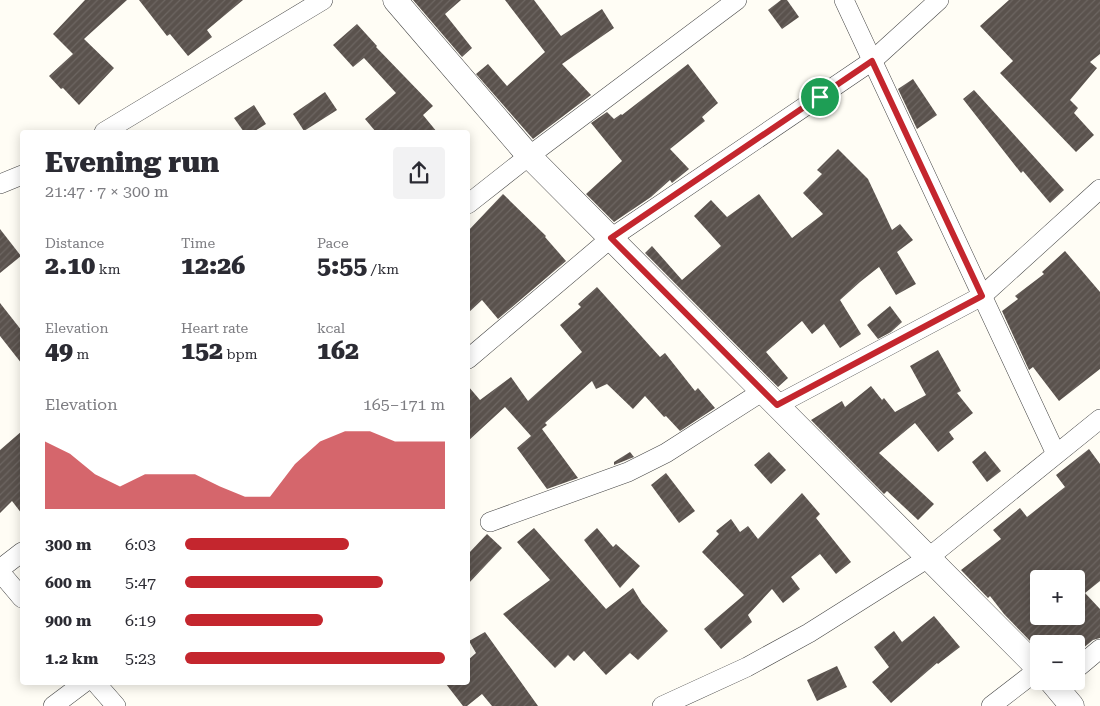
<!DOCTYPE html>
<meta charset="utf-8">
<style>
:root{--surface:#fff;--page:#f2f2f3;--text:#2b2b33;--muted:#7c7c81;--accent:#c4262e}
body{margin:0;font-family:"Roboto Serif",serif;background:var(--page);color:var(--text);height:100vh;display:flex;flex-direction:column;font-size:19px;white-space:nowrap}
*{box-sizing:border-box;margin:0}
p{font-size:16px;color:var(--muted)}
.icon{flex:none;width:28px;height:28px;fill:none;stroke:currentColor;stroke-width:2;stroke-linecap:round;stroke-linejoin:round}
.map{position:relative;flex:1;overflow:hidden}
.sheet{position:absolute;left:20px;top:130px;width:450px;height:555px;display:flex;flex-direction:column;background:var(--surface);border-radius:5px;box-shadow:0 2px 12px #0003}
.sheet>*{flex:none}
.fabs{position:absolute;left:1030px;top:570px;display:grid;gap:10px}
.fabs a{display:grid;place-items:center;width:55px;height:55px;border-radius:5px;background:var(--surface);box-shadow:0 2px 12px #0003;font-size:25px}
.pin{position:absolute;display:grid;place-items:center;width:42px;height:42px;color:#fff;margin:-21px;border:2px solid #fff;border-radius:50%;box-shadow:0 1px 5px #0007}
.round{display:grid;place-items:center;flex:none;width:52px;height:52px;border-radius:5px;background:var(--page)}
.overview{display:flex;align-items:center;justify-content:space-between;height:85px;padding:0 25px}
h1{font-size:28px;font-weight:800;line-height:38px}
.stats{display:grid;grid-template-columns:repeat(3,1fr);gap:8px;height:85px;padding:5px 25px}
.stats div{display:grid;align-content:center}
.stats b{font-size:25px;font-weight:800}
.stats small{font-size:14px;font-weight:400}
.stats p{font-size:14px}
.chart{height:140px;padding:10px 25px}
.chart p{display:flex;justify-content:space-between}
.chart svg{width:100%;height:90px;margin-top:5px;fill:var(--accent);opacity:.7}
ul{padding:0 25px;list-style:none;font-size:16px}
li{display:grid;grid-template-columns:80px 60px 1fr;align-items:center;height:38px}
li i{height:12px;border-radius:6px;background:var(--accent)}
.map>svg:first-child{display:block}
.building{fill:url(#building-hatch);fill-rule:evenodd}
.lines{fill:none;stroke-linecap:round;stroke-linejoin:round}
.minor-casing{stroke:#444;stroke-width:20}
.tertiary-casing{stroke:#444;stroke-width:25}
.minor{stroke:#fff;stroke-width:19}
.tertiary{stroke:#fff;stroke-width:24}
.route-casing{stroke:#fff;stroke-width:10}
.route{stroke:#c4262e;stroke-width:6}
</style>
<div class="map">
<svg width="1100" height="706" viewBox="0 0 1100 706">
<defs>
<pattern id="building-hatch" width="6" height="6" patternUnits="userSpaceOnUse" patternTransform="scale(1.25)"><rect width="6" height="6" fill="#5a524d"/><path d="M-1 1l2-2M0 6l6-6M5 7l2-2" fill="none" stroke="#6d6662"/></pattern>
</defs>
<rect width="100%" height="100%" fill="#fffdf5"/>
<!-- building -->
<g class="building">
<path d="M85 0H127L84 39 114 68 79 105 63 88 61 89 49 76 73 54 53 34Z"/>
<path d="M139 0H243L207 30 212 37 188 56 170 34 167 36Z"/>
<path d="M413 0H461L445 14 472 48 462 57Z"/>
<path d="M505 0H534L561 36 602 9 614 28 562 64 591 95 533 139 476 74 488 64 507 86 545 52Z"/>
<path d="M781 0H787L799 17 782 29 768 10Z"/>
<path d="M1009 0H1100V54L1090 62 1097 68 1070 100 1078 108 1074 113 1094 135 1076 152 1000 73 1013 61 980 26Z"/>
<path d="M357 24 377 46 376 47 433 106 423 115 437 132H376L365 119 396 93 364 58 353 67 333 45Z"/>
<path d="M688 64 718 103 702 117 705 121 670 149 689 169 672 183 670 180 651 197 614 222 586 194 622 161 591 123 607 112 614 119 621 114 622 115Z"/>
<path d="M913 79 937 115 917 129 898 89Z"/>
<path d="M974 90 1064 190 1050 203 1023 171 1021 173 963 99Z"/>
<path d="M325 92 337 110 304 131 293 114Z"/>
<path d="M254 105 266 124 253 132H244L234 118Z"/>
<path d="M838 149 868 179 892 230 900 224 913 240 897 252 916 284 896 295 879 267 860 282 840 300 861 334 840 348 824 324 812 334 802 321 766 352 788 378 778 387 645 253 652 246 682 280 721 246 694 216 711 200 727 217 759 194 792 238 823 214 803 193 822 174 817 170Z"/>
<path d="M503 194 546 236 545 237 566 261 498 319 482 300 468 313V231Z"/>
<path d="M0 229 21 256 0 273Z"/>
<path d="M1065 251 1100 292V369L1059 401 1033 367 1029 370 1002 311 1018 299 1015 296 1044 274 1042 272Z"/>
<path d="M597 287 660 357 665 353 695 391 698 388 715 408 680 431 666 416 664 417 645 396 633 409 607 384 596 389 592 381 545 423 547 425 542 429 578 478 547 489 517 448 531 436 505 407 468 441V386L480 400 511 377 528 401 582 352 560 325 581 307 578 304Z"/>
<path d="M0 303 22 331V364L0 336Z"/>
<path d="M890 306 902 322 891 332 878 339 867 325Z"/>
<path d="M938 350 961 391 957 393 973 413 949 432 954 439 938 452 915 423 879 453 934 504 918 520 887 491 884 494 811 420 842 401 845 407 871 386 882 400 884 398 895 412 926 395 910 366Z"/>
<path d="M22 431V514L12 501 0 513V450Z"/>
<path d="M1089 449 1100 464V581L1085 593 1100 609V638L1093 640 1076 654V644H1033L1004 614 990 596 988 598 961 570 1001 539 993 530 1020 508 1027 517 1065 487 1056 475ZM1039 579H1076V616H1039Z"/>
<path d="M985 451 1001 471 987 482 972 462Z"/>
<path d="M630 452 634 457 614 465V462Z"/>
<path d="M769 452 786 470 771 484 754 465Z"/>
<path d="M666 473 695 511 679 523 651 485Z"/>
<path d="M802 493 820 514 816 518 851 562 836 574 820 554 791 577 800 589 783 603 772 589 748 615 752 622 721 649 704 629 744 595 702 552 719 534 716 531 731 519 740 532 748 526 758 539Z"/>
<path d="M534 528 606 609 633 588 642 603 668 631 638 660 630 653 606 675 584 651 574 661 568 655 555 668 503 614 550 580 517 542Z"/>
<path d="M597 528 613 547 616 544 640 566 620 588 584 540Z"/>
<path d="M487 534 502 548 468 584V554Z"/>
<path d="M934 616 960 647 938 664 937 663 891 703 872 682 889 667 874 647 894 631 902 642Z"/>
<path d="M485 632 538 706H492L482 694 467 706H463L446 684 468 682V660L476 653 469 641Z"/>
<path d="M837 666 847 687 817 701 807 680Z"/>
</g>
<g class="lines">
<!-- minor casing -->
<g class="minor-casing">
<g id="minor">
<path d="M844 0 1056 454"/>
<path d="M104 132 323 0"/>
<path d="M0 184 22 175"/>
<path d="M468 204 529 156 737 0"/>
<path d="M468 359 611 238 872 61 939 0"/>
<path d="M777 405 982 296 1100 189"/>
<path d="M490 522 628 472 666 453 763 391"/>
<path d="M0 569 22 552"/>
<path d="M0 572 22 598"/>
<path d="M1076 669 1100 649"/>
<path d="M95 682 116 706"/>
<path d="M53 706 85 682"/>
<path d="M662 706 747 667 809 633 928 558 1100 419"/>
<path d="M991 706 1039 669"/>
</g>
</g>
<!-- tertiary casing -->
<g class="tertiary-casing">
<g id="tertiary">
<path d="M395 0 529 156 1039 669"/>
<path d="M1051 681 1072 706"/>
</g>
</g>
<!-- minor -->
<use href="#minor" class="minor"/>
<!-- tertiary -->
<use href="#tertiary" class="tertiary"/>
</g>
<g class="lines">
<!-- route casing -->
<g class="route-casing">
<path id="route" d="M872 61 982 296 777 405 611 238Z"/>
</g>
<!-- route -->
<use href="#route" class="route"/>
</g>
</svg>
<div class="fabs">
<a>+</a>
<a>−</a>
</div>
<div class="pin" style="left:820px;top:97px;background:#1e9e55"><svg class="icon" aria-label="arrive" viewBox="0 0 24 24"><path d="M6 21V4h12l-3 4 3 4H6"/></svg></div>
<section class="sheet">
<div class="overview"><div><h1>Evening run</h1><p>21:47 · 7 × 300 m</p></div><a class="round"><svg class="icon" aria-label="share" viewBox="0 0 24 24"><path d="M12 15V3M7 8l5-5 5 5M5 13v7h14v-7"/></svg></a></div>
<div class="stats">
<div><p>Distance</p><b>2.10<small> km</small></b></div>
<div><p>Time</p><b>12:26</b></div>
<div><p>Pace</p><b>5:55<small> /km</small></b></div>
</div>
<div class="stats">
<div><p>Elevation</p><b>49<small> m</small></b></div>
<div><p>Heart rate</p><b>152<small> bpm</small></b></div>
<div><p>kcal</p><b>162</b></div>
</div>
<div class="chart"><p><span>Elevation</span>165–171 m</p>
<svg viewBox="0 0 160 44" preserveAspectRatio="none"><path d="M0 44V11L10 17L20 27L30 33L40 27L50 27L60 27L70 33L80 38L90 38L100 22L110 11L120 6L130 6L140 11L150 11L160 11V44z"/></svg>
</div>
<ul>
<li><b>300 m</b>6:03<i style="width:63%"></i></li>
<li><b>600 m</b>5:47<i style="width:76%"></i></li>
<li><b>900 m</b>6:19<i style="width:53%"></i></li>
<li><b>1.2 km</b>5:23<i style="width:100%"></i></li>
</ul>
</section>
</div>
